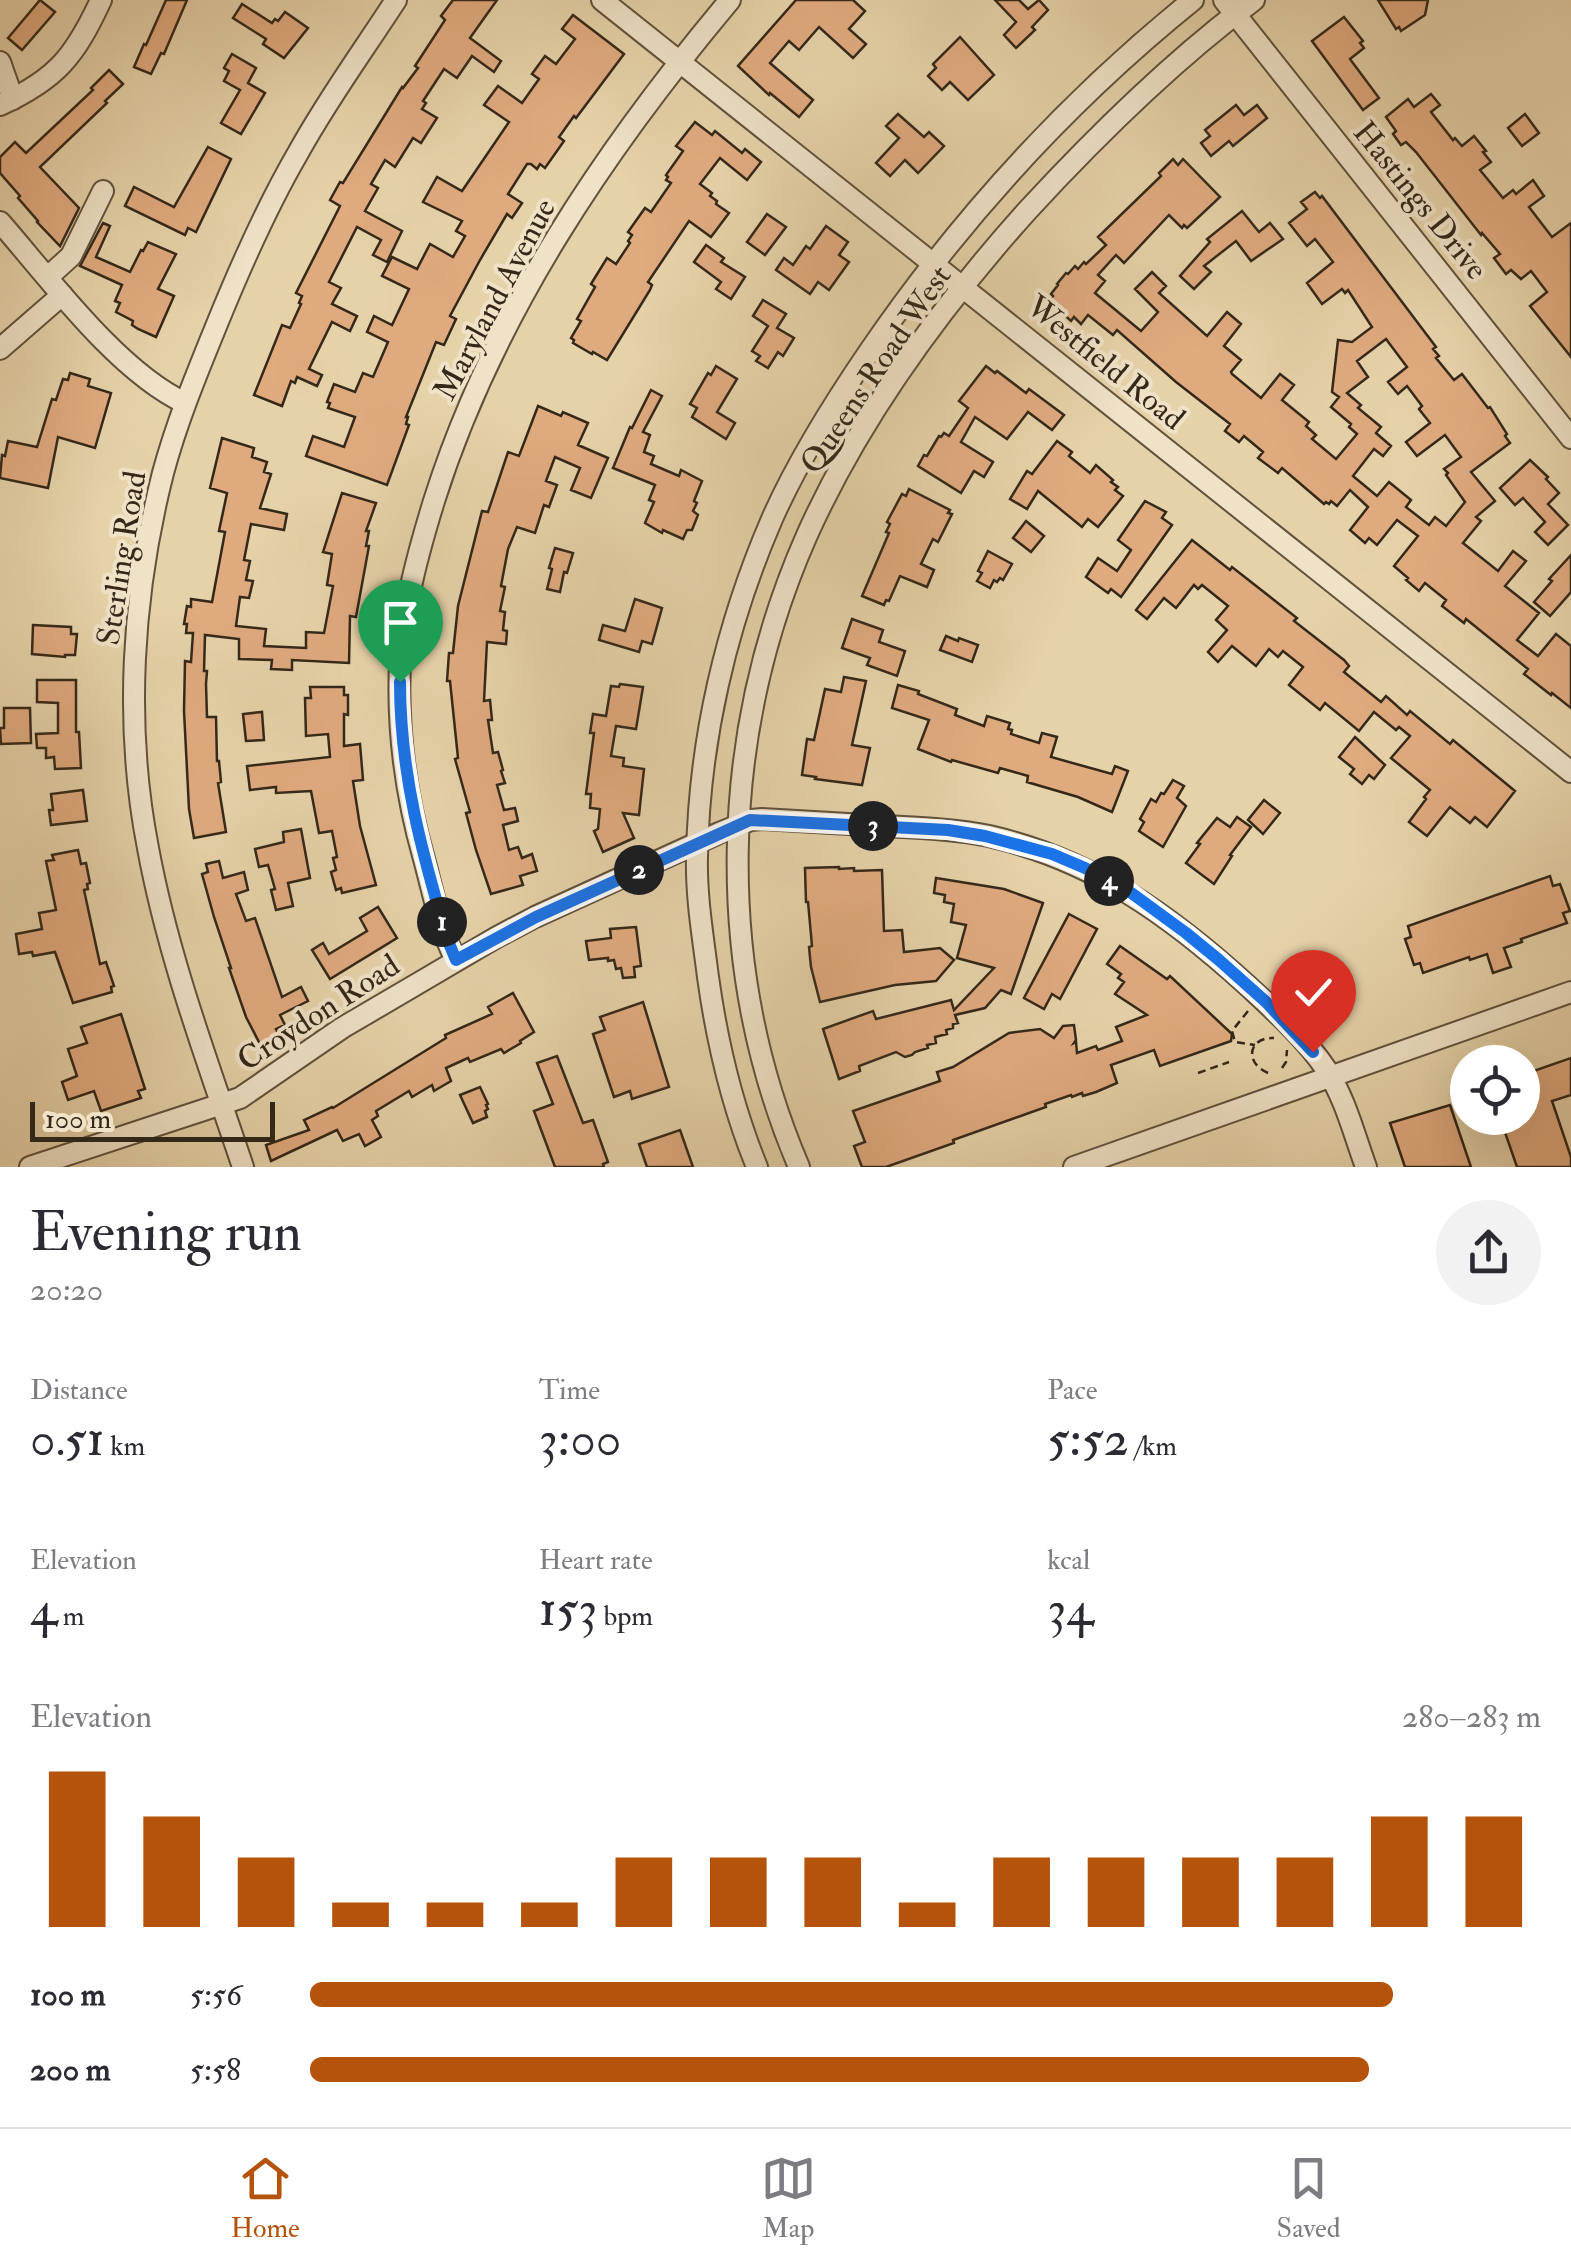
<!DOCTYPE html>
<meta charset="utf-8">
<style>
:root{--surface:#fff;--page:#f2f2f3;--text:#2b2b33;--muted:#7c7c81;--line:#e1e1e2;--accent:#b45309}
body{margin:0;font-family:"IM FELL Double Pica",serif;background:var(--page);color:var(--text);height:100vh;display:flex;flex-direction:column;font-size:38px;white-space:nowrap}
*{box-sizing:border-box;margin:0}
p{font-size:32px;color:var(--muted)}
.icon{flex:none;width:55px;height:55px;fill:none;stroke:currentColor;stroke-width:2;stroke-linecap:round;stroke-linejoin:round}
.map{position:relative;height:1167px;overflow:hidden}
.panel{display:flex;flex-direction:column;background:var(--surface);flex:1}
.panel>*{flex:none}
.tools{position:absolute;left:1450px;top:1045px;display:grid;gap:20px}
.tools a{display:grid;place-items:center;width:90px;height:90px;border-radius:50%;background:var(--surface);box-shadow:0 10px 40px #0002;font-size:50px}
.scale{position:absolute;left:30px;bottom:25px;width:245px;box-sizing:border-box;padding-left:10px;border:5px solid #342819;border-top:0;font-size:28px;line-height:35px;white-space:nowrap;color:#342819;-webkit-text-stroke:8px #efe2c7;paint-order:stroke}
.pin{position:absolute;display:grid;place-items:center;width:85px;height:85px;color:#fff;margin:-102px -42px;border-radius:50% 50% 50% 0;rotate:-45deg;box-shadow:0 0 10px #0007}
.pin .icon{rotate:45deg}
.km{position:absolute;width:50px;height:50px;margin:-25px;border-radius:50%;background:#222;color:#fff;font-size:28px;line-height:50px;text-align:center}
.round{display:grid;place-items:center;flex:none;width:105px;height:105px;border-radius:52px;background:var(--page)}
.head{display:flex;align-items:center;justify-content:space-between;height:170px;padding:0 30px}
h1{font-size:55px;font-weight:600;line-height:75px}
.figures{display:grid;grid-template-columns:repeat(3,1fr);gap:15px;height:170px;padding:10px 30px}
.figures div{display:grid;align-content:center}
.figures b{font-size:50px;font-weight:600}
.figures small{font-size:28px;font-weight:400}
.figures p{font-size:28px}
.chart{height:280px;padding:20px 30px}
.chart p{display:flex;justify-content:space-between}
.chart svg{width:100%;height:180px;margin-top:10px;stroke:var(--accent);stroke-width:6}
ul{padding:0 30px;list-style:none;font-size:32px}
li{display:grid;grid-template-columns:160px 120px 1fr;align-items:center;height:75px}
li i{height:25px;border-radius:12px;background:var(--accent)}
.dock{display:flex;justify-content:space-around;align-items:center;height:140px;border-top:2px solid var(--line);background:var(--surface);font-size:28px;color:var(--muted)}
.dock a{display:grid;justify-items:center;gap:5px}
.dock .on{color:var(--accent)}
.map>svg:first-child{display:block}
.building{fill:#e0aa7f;stroke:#342819;stroke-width:2.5;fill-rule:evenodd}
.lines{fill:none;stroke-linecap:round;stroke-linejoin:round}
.minor-casing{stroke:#60523d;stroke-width:24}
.path{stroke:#342819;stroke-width:2.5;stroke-dasharray:8 5;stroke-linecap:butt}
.minor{stroke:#efe2c7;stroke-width:20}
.route-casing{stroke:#fff;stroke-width:20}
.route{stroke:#1a73e8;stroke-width:12}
.labels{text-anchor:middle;stroke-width:8;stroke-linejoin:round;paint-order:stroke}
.street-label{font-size:32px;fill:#342819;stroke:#efe2c7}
</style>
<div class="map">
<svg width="1571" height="1167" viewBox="0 0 1571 1167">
<rect width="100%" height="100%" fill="#e6d2a9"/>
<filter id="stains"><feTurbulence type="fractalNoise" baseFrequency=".002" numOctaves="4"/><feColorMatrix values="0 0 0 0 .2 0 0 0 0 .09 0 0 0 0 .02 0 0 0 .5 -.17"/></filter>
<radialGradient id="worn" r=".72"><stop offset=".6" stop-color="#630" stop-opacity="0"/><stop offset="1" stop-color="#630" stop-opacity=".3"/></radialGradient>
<!-- building -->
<g class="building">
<path d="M40 0 55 12 22 50 8 38Z"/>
<path d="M166 0H187L164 54 161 53 151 74 134 67 144 44 146 45Z"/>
<path d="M453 0H497L470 38 501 61 494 72 472 56 457 78 444 69 423 101 426 103 422 109 437 118 421 143 413 138 395 167 385 160 371 184 378 188 365 211 402 231 387 262 373 255 381 240 357 227 329 282 341 288 332 304 357 316 350 331 332 322 309 369 322 375 317 386 297 377 295 383 291 381 282 406 254 395 282 325 290 328 301 304 299 303 302 296 296 293 340 206 330 200 340 182 343 183 402 87 403 88 418 68 415 66 445 20 441 16Z"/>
<path d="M796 0H853L865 11 849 29 866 44 853 58 819 27 799 50 789 41 770 63 813 100 799 117 770 93 769 95 738 66Z"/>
<path d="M995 0H1019L1028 9 1039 0 1048 10 1032 27 1035 30 1016 48 1004 35 1016 22Z"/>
<path d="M1378 0H1428L1425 15 1401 31 1399 27 1396 29Z"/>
<path d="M242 4 272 23 275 19 278 21 285 12 308 28 284 58 263 44 266 39 233 18Z"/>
<path d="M573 15 624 54 576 118 574 116 559 137 564 141 545 168 540 164 537 169 531 164H527L508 194 522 203 512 218 507 214 480 260 450 316 456 319 444 345 436 342 406 417H408L406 424 409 425 387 485 306 456 313 436 344 447 355 417 328 408 330 403 327 402 334 384 355 392 363 373 373 377 388 342 367 332 374 316 392 325 409 289 382 276 392 257 417 269 430 244 453 257 465 236 456 231 462 221 423 202 437 177 462 191 509 122 484 105 498 86 522 103 539 79 532 74 545 56 556 64 575 39 562 29Z"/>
<path d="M1344 17 1363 41 1360 43 1364 48 1350 59 1379 98 1363 110 1312 41Z"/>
<path d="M960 37 994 75 968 100 950 82 942 90 928 76 936 68 933 64Z"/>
<path d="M232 54 256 68 248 83 265 93 241 134 221 123 240 90 224 81 229 71 224 68Z"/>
<path d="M109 70 123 84 105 101 107 103 40 167 79 208 60 246 37 222 38 221 18 198 20 196 0 173V157L15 142 26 153 93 90 91 88Z"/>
<path d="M1431 94 1440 105 1431 112 1453 140 1455 138 1462 146 1474 136 1486 151 1483 152 1491 162 1480 170 1503 198 1513 190 1516 194 1533 180 1544 196 1529 207 1552 237 1571 223V357L1530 306 1547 292 1531 271 1521 279 1511 270 1506 274 1494 258 1500 254 1482 233 1481 235 1416 152 1406 142 1401 145 1393 134 1396 131 1386 117 1408 99 1414 107Z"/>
<path d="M1236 105 1244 115 1257 105 1267 118 1233 146 1229 141 1211 156 1201 143 1210 136 1205 130Z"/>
<path d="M898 114 924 137 929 132 944 146 918 173 905 160 890 176 876 163 899 138 886 126Z"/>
<path d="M1525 114 1539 133 1522 146 1508 128Z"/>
<path d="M695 122 712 135 715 131 742 153 745 149 761 162 747 180 720 158 700 184 712 193 710 196 717 201 716 204 729 213 711 237 689 221 648 282 652 285 650 290 607 360 593 352 592 354 573 343 574 340 571 338 581 321 577 319 595 287 591 284 607 258 616 264 630 243 628 241 632 235 628 232 645 208 651 212 671 183 666 180 668 177 666 175 683 151 676 146Z"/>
<path d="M208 147 231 159 196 232 188 228 185 235 125 206 134 187 174 207Z"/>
<path d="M1173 159 1178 165 1183 159 1220 197 1187 228 1184 225 1182 228 1169 215 1124 263 1116 255 1098 275 1105 281 1095 293 1141 331 1158 312 1135 289 1152 272 1166 286 1159 293 1207 336 1227 312 1241 324 1224 346 1241 360 1231 372 1232 374 1261 398 1280 374 1294 385 1282 400 1309 422 1306 426 1316 435 1312 439 1336 459 1357 434 1349 427 1351 424 1331 407 1339 397 1332 392 1338 340 1352 342 1372 327 1348 290 1345 293 1342 289 1322 304 1307 283 1333 262 1315 239 1307 246 1289 223 1307 209 1301 202 1315 192 1320 198 1322 196 1436 347 1433 349 1439 356 1436 358 1454 380 1462 374 1488 408 1490 407 1507 434 1505 436 1510 443 1471 472 1495 501 1476 517 1481 521 1463 543 1498 571 1513 551 1526 561 1505 586 1539 613 1517 640 1538 656 1556 634 1571 646V708L1552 693 1551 695 1524 674 1528 669 1466 619 1464 623 1442 606 1446 600 1425 583 1419 591 1406 580 1408 578 1394 566 1418 536 1397 520 1377 545 1369 538 1365 543 1350 530 1368 507 1350 490 1337 506 1331 501 1329 504 1326 502 1324 504 1282 468 1278 473 1258 458 1263 452 1244 436 1239 442 1225 431 1230 424 1176 382 1117 330 1113 335 1088 315 1081 324 1074 317 1071 321 1049 301 1053 296 1051 294 1058 285 1057 284 1066 273 1068 274 1075 266 1078 269 1084 262 1086 264 1106 245 1098 237 1161 176 1159 173ZM1386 339 1407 367 1388 382 1398 394 1407 386 1422 406 1419 409 1430 423 1406 442 1417 456 1445 435 1461 457 1444 469 1448 473 1446 475 1465 502 1446 526 1435 517 1429 525 1406 507 1411 500 1389 482 1377 496 1353 476 1374 449 1383 456 1391 446 1376 433 1381 427 1358 408 1361 405 1347 393 1368 377 1357 361Z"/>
<path d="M1242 211 1259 232 1270 223 1283 239 1251 261 1236 241 1204 266 1211 272 1194 289 1180 276 1210 242 1207 239Z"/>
<path d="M767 214 786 227 765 255 747 242Z"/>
<path d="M103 223 110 226 96 257 130 272 141 250 143 251 148 242 176 254 158 289 174 296 156 337 138 329 132 325 133 321 116 312 120 303 115 301 122 285 80 266Z"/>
<path d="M826 226 848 242 839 255 849 262 829 290 818 282 810 294 776 270 784 258 793 265 806 246 810 249Z"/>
<path d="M706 245 724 258 721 262 745 277 731 299 716 289 721 282 694 262Z"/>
<path d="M763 300 786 314 777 328 794 338 783 356 778 352 768 368 756 361 760 356 752 351 768 326 753 316Z"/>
<path d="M716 366 737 379 717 412 735 423 726 439 692 417 697 408 690 404 708 373 711 375Z"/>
<path d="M986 366 995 373 997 371 1026 393 1029 389 1064 415 1052 430 1028 412 1007 439 975 417 961 442 993 462 984 477 974 471 961 493 918 466 924 455 927 456 939 436 941 437 944 433 949 436 968 408 959 401Z"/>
<path d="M70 373 90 379 88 386 111 393 95 448 58 437 48 488 0 478 2 455 5 456 8 441 37 447 52 399 56 400 63 379 68 380Z"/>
<path d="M651 390 662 396 643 432 650 435 644 452 654 456 651 464 679 476 681 470 702 481 694 501 697 503 693 511 698 515 692 530H687L683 539 663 530 662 533 645 523 654 502 649 500 655 485 613 468 630 427 632 428Z"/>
<path d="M538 406 561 416 563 412 588 423 578 445 608 458 591 498 571 490 580 468 555 457 546 481 557 485 549 507 544 505 535 533 517 527 508 549 501 586 505 587 500 611 505 612 503 630 507 631 506 644 487 642 484 701 490 700 492 720H488L493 753 498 752 503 770 501 771 505 783 497 785 504 810 515 808 518 821 503 825 509 850 518 847 522 858 532 854 537 871 520 876 523 885 491 894 476 850 466 813 470 812 455 759 458 758 450 681H447L449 653H453L458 606 482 511 488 512 508 452 519 456Z"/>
<path d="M222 438 254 448 252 457 267 462 264 472 271 474 260 508 287 514 284 530 251 524 244 560 250 561 246 580 253 581 249 598 240 597 236 626 266 629 264 646 306 648V632L324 633 333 586 327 585 332 554 323 552 342 493 376 503 366 531H369L366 546H369L356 617 350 616 349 663 292 660V670L271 669 272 660 239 659V639L205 635 204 671H207L206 684 207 717H216L217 761H219L221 782 218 783 226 832 194 838 189 809 184 711 185 661 191 662 193 633H186L187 624H184L187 606 191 607V599L212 602 225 532 219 531 227 493 210 488Z"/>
<path d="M1057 441 1072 452 1069 456 1090 473 1096 465 1113 480 1111 482 1118 487 1115 490 1123 496 1098 527 1088 519 1082 527 1038 491 1027 509 1010 499 1027 471 1032 474Z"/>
<path d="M1530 460 1548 477 1546 479 1559 493 1548 504 1568 525 1548 545 1535 532 1545 522 1523 498 1515 505 1500 488Z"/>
<path d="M909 489 950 510 948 513 952 514 938 542 933 539 921 564 934 570 927 587 900 576 889 601 886 600 884 605 862 596 889 533 886 532 890 524 887 522 902 494 906 496Z"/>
<path d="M1145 501 1166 512 1162 518 1172 525 1121 597 1111 589 1108 593 1086 577 1098 558 1117 571 1131 550 1118 540Z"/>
<path d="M1026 521 1044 536 1031 552 1013 538Z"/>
<path d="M1192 540 1230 570 1232 567 1297 618 1294 621 1344 660 1349 666 1344 672 1381 702 1386 696 1407 715 1410 711 1450 744 1453 740 1515 791 1487 827 1475 817 1470 823 1450 807 1427 836 1409 822 1426 799 1424 797 1430 790 1391 758 1410 736 1399 727 1396 730 1374 712 1359 731 1325 703 1320 710 1289 685 1303 667 1283 651 1278 657 1269 649 1256 666 1232 646 1218 662 1208 652 1227 630 1216 620 1228 606 1202 585 1198 589 1194 585 1176 608 1164 598 1147 619 1136 610Z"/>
<path d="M555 548 573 553 567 573 564 572 560 592 547 589 552 569 549 568Z"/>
<path d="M988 551 1012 564 1003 580 1000 578 997 582 994 580 990 588 977 581 982 573 978 571Z"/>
<path d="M1571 555V592L1550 616 1534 602 1552 581 1549 579Z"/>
<path d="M635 599 662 608 652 644 642 641 639 652 599 640 603 625 625 631Z"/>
<path d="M852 619 883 630 879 642 905 651 897 676 867 665 870 658 842 648Z"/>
<path d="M33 625 71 627V634H77L75 655H65V657L32 654Z"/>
<path d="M946 636 958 641 959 638 978 645 972 662 940 650Z"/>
<path d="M844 677 866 681 852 745 870 748 862 785 815 779 816 777 802 775 807 739 814 740 825 689 841 692Z"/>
<path d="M37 680H76V732H79L81 768 55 769 54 757 46 758V748H37L36 734 58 733V703L37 702Z"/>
<path d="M620 684 643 687 636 729 616 726 611 756 624 758 623 766 644 769 639 815 623 813 634 838 603 852 594 831 598 829 600 809 590 808 591 794H586L594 733H590L593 714 606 716 611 686 619 687Z"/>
<path d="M898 685 919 691 918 694 957 709 955 715 984 726 987 716 1010 723 1008 729 1012 730 1011 734 1039 743 1042 733 1057 737 1051 757 1112 774 1115 766 1128 771 1112 812 1078 797 1027 782 1028 776 1000 768 998 773 952 760 951 762 918 749 929 720 892 708Z"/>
<path d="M310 687H344V695H348V715L344 714V746L360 744 363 780 353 781 360 826 376 885 342 893 341 888 336 890 331 872 336 870 333 858 337 857 332 831 319 833 311 791 276 793V787L250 790 247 766 330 757 328 734 306 736 305 698H311Z"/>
<path d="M4 708H30L31 743 1 744 0 728H4Z"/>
<path d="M262 712 264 740 246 741 243 714Z"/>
<path d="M1355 737 1385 765 1374 779 1369 775 1362 784 1350 774 1354 769 1339 757Z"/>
<path d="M1173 780 1184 786 1177 798 1186 806 1163 847 1139 831 1144 822 1140 819 1151 799 1156 802 1161 793 1164 794Z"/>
<path d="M83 790 87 821 51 825 49 810H53L51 794Z"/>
<path d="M1264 800 1280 813 1263 834 1248 820Z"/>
<path d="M1237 817 1251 827 1230 855 1232 856 1214 884 1186 863 1200 844 1197 843 1217 818 1230 827Z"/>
<path d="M301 829 310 878 288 883 293 906 276 910 271 890 275 889 268 865 259 867 255 849 284 842 283 832Z"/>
<path d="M78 850 81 864 86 863 90 883 87 884 88 889 84 890 100 964 106 962 114 986 111 987 112 992 73 1003 55 952 33 956 32 952 19 954 16 934 42 929 39 913 56 910 46 861 54 860 52 855Z"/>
<path d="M219 861 223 878 244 872 248 890 236 894 246 921 255 918 282 997 301 987 308 1001 280 1015 285 1025 276 1029 279 1035 260 1044 246 1017 229 968H231L214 917 202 874 208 872 206 864Z"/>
<path d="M839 867V869L854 868V871L882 870 884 931 902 930 904 952 940 948 954 960 936 981 895 985 820 1002 811 967 809 947 812 946 808 902H806L805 868Z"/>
<path d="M1550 876 1553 886 1560 884 1570 911 1563 913 1567 923 1521 939 1522 942 1504 948 1511 967 1493 973 1487 954 1470 960 1469 957 1423 973 1420 963 1414 965 1405 939 1411 937 1408 926Z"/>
<path d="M936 878 1004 889 1043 903 1011 994 1001 990 985 1008 955 1015 958 1023 953 1024V1028L946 1030 947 1034 935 1037 936 1043 927 1045 928 1048 915 1052 912 1055 905 1057 896 1052 859 1066 860 1071 839 1079 823 1029 873 1011 876 1019 951 1000 954 1010 994 968 957 958 966 925 951 922 954 904 944 902 945 895 934 893Z"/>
<path d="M378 907 397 938 330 979 312 950 323 943 329 954 367 931 360 918Z"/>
<path d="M1069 914 1097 929 1060 999 1052 994 1044 1009 1024 998Z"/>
<path d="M636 927 641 966 634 967 635 977 623 978 621 968 616 969 614 960 608 961V958L589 960 586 941 611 938 610 929Z"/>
<path d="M1120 946 1167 979 1170 976 1232 1034 1231 1041 1160 1066 1154 1050 1111 1065 1117 1083 1096 1092 1083 1096 1082 1093 1072 1097 1071 1095 1045 1104 1046 1107 953 1140 954 1143 886 1167H862L854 1146 865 1142 853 1111 940 1081 937 1072 953 1067 1009 1033 1040 1029 1054 1038 1063 1026 1074 1025 1076 1040 1074 1043 1076 1042 1077 1053 1096 1046 1098 1050 1122 1041 1116 1027 1147 1015 1115 994 1124 982 1118 978 1121 974 1107 964Z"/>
<path d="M513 993 534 1032 520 1041 521 1043 504 1053 501 1049 470 1062 468 1058 446 1068 451 1081 434 1091 432 1085 412 1097 409 1091 376 1111 378 1116 372 1120 381 1137 365 1146 359 1134 343 1141 337 1130 271 1161 266 1145 309 1130 304 1120 332 1107 333 1108 446 1038 445 1035 492 1014 488 1007Z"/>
<path d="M643 1002 669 1087 632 1099 630 1091 614 1097 593 1034 605 1030 600 1017Z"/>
<path d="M121 1014 145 1089 138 1091 141 1098 101 1111 94 1091 68 1100 62 1082 77 1076 68 1049 87 1043 81 1027Z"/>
<path d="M557 1056 583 1123 593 1120 608 1162 603 1164 604 1167H555L534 1111 553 1104 537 1063Z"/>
<path d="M1571 1058V1095L1552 1101 1571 1157V1167H1517L1500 1118H1522V1075Z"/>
<path d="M480 1087 488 1104 486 1105 488 1109 485 1111 487 1117 473 1123 460 1095Z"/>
<path d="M1450 1105 1471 1167H1405L1390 1123Z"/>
<path d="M680 1130 693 1167H647L639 1144Z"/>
</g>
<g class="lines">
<!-- minor casing -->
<g class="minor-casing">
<g id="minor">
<path d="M602 0 1571 772"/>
<path d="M1224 0 1571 438"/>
<path d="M0 62 13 99"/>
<path d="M0 105C57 79 75 56 101 0"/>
<path d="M0 222C49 278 117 371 185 403"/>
<path d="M48 277 71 256 103 191"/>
<path d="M0 349 62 295"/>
<path d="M456 960C440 930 433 892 424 859 406 796 397 729 400 664 403 608 418 553 434 501 493 314 606 148 730 0"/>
<path d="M30 1167 240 1098 342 1028 497 937 535 917 719 833 751 820 762 819C802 821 843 824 883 826 918 828 954 829 989 836 1093 860 1170 915 1248 986 1275 1011 1305 1038 1326 1069 1345 1098 1354 1134 1366 1167"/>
<path d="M243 1167C208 1063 168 957 148 848 124 725 132 595 163 473 177 421 197 373 217 324 241 265 266 208 298 153 327 100 363 51 396 0"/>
<path d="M757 1167C732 1106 717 1042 708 977 703 937 696 897 697 857 699 741 726 625 772 519 798 460 834 403 871 349 961 218 1069 100 1193 0"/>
<path d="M799 1167C713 966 719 734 807 535 860 417 941 307 1027 211 1097 135 1171 62 1254 0"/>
<path d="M1074 1167 1571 992"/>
</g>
</g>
<!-- path -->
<g class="path">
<path d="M1248 1011 1232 1031 1235 1042 1255 1045"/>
<path d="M1282 1068 1286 1062 1287 1050"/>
<path d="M1198 1073 1229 1062"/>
<path d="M1268 1073C1244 1063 1248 1037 1274 1038"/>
</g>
<!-- minor -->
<use href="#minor" class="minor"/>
</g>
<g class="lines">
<!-- route casing -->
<g class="route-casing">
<path id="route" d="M400 682C400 774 422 853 448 941L456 960 536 917 750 820 948 830 985 836 1052 854 1085 868 1130 892 1186 933 1219 960 1266 1002 1313 1052"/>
</g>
<!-- route -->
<use href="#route" class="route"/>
</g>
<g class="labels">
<!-- street labels -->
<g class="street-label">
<text transform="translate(1421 200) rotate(51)" y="11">Hastings Drive</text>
<text transform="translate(494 299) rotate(-62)" y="11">Maryland Avenue</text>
<text transform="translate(1106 362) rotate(39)" y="11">Westfield Road</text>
<text transform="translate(875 369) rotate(-56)" y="11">Queens Road West</text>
<text transform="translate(121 558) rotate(-81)" y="11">Sterling Road</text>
<text transform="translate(318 1012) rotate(-33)" y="11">Croydon Road</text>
</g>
</g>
<rect width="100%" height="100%" filter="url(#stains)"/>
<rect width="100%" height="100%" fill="url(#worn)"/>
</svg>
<div class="tools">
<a><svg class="icon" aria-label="locate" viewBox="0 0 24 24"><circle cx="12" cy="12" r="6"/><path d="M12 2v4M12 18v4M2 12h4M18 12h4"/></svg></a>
</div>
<div class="scale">100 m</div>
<div class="pin" style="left:400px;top:682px;background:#1e9e55"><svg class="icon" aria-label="arrive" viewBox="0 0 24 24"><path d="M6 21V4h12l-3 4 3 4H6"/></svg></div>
<div class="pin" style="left:1313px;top:1052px;background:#d93025"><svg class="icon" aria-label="check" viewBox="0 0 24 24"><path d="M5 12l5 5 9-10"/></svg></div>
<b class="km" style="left:442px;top:922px">1</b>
<b class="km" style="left:639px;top:870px">2</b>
<b class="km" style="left:873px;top:826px">3</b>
<b class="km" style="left:1109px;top:881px">4</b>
</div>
<section class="panel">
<div class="head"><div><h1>Evening run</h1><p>20:20</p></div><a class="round"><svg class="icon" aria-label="share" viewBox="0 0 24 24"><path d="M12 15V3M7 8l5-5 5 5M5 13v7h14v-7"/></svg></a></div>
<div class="figures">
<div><p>Distance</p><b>0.51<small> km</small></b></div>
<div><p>Time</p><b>3:00</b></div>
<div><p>Pace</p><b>5:52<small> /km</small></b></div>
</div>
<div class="figures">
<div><p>Elevation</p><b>4<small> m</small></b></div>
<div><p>Heart rate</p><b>153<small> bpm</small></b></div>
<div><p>kcal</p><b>34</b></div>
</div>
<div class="chart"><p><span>Elevation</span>280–283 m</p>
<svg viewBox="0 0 160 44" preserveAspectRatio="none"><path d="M5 44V6M15 44V17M25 44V27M35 44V38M45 44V38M55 44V38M65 44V27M75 44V27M85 44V27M95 44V38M105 44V27M115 44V27M125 44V27M135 44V27M145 44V17M155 44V17"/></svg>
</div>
<ul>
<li><b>100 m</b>5:56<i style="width:88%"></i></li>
<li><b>200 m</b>5:58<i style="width:86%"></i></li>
</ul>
</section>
<nav class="dock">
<a class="on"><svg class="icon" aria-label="home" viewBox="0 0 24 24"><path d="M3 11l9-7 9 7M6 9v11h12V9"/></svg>Home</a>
<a><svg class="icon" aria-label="map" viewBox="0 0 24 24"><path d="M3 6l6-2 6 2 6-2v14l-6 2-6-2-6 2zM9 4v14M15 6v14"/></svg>Map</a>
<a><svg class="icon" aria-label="saved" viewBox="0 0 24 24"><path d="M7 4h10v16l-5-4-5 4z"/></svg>Saved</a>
</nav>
